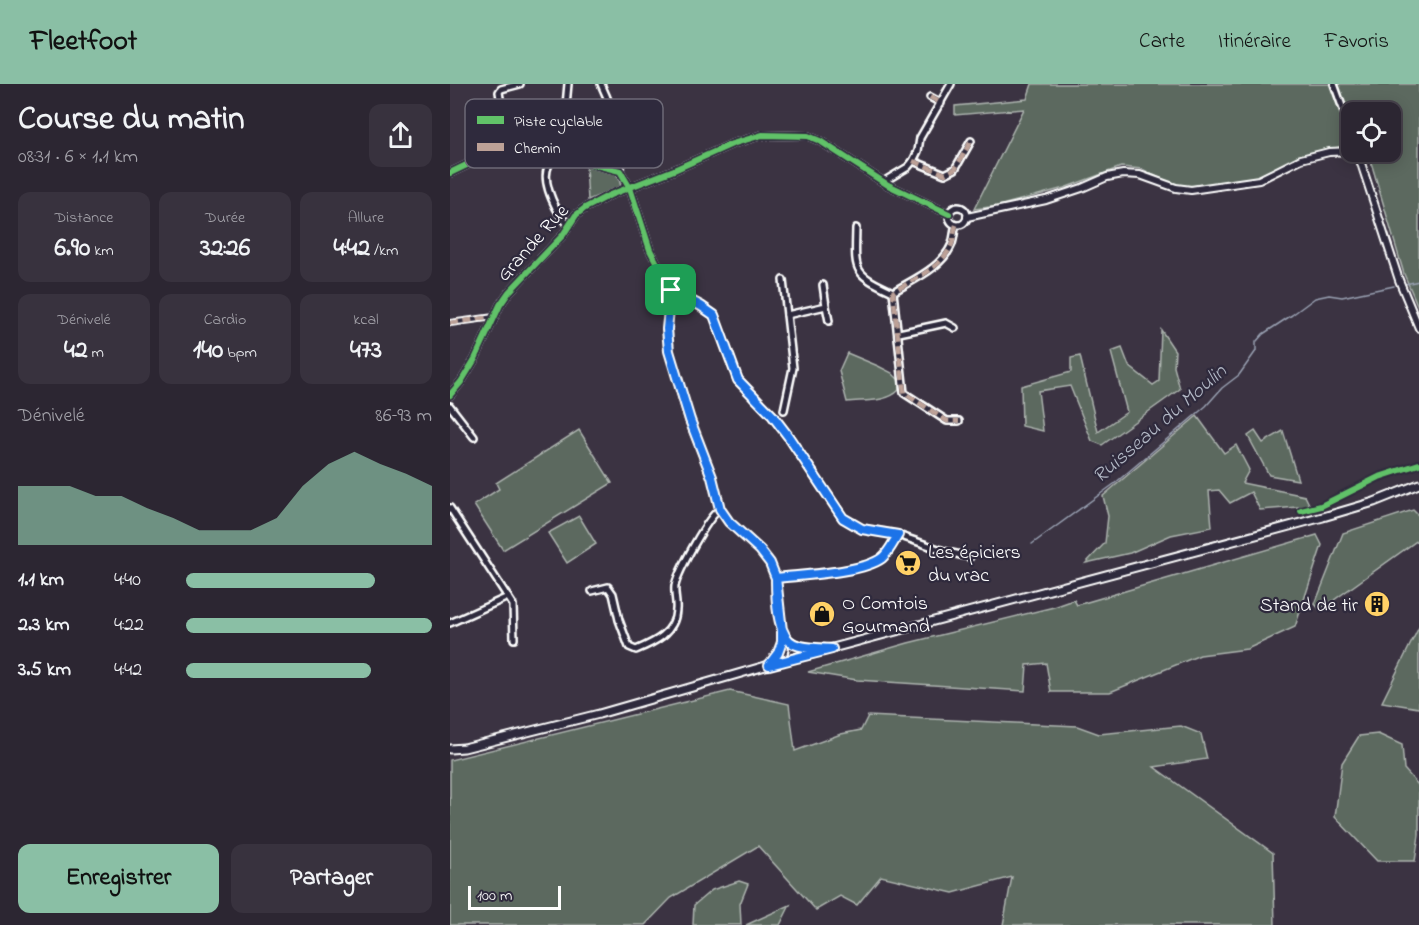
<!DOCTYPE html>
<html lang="fr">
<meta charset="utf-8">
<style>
:root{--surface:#2c2632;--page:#38323e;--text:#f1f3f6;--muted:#a6a5ac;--line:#48434d;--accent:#8abfa5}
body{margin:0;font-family:"Indie Flower",sans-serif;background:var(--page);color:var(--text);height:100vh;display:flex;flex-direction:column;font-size:22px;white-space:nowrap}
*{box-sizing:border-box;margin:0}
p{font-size:20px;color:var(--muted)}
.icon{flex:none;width:33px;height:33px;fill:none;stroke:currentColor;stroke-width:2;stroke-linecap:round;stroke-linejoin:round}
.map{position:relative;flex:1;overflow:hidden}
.panel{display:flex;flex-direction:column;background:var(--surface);width:450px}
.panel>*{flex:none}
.fabs{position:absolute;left:891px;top:18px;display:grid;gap:12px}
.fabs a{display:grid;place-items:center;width:60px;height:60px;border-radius:12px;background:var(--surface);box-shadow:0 3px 15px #0003,0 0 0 2px var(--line);font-size:30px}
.scale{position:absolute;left:18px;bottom:15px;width:93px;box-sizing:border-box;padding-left:6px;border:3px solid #fff;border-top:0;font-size:16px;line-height:21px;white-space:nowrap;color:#fff;-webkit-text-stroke:4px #2f2a3d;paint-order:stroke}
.pin{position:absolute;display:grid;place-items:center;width:51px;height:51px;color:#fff;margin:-26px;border-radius:12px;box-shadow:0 3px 9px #0006}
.round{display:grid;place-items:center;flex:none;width:63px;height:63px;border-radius:12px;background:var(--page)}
.summary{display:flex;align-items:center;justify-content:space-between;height:102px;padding:0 18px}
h1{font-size:33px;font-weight:800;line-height:45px}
.stats{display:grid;grid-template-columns:repeat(3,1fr);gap:9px;height:102px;padding:6px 18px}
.stats div{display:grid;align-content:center;border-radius:12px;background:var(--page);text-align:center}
.stats b{font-size:26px;font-weight:800}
.stats small{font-size:16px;font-weight:400}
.stats p{font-size:16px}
.chart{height:168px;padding:12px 18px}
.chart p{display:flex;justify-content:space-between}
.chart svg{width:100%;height:108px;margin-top:6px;fill:var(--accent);opacity:.7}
.primary-button{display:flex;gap:12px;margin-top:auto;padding:12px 18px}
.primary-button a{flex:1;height:69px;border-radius:12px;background:var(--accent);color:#111;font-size:24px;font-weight:800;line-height:69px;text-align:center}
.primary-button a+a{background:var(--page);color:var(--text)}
ul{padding:0 18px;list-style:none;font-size:20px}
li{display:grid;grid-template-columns:96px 72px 1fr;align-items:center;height:45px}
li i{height:15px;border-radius:8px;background:var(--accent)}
header{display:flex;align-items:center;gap:36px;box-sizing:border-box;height:84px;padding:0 30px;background:var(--accent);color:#111}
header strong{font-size:28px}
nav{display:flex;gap:33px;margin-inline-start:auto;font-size:21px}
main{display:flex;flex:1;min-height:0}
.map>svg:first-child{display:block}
.green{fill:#5b695f;stroke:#adb4af;stroke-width:1.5}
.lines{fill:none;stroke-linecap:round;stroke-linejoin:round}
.stream{stroke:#99a1b2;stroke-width:1.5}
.pedestrian-casing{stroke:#fff;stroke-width:8}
.minor-casing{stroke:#fff;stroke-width:10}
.tertiary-casing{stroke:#fff;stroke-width:10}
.secondary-casing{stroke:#fff;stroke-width:11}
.pedestrian{stroke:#2f2a3d;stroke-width:4}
.minor{stroke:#2f2a3d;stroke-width:5}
.tertiary{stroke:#2f2a3d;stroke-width:6}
.secondary{stroke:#2f2a3d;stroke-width:7}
.quiet{stroke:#bda197;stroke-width:4.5;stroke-dasharray:9 4.5;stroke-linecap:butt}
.cycleway-casing{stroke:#2f2a3d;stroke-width:10}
.cycleway{stroke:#61c268;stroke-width:6}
.route-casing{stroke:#fff;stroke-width:12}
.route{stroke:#1a73e8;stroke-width:8}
.labels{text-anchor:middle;stroke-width:4.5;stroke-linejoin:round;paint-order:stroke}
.street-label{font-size:20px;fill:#fff;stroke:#2f2a3d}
.poi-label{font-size:20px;fill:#fff;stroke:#2f2a3d;text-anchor:start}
.water-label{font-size:21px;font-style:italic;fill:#b2b8c5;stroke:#2f2a3d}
.key{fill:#2f2a3d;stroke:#6d6a77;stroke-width:1.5}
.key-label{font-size:16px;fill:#fff}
</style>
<header>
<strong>Fleetfoot</strong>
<nav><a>Carte</a><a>Itinéraire</a><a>Favoris</a></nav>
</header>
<main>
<section class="panel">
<div class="summary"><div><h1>Course du matin</h1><p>08:31 · 6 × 1.1 km</p></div><a class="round"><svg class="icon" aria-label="share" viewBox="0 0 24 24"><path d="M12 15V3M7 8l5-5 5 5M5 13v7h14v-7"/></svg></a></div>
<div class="stats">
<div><p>Distance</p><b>6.90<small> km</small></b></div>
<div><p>Durée</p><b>32:26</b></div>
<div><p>Allure</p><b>4:42<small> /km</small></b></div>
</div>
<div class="stats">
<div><p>Dénivelé</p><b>42<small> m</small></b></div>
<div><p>Cardio</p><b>140<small> bpm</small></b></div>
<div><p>kcal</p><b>473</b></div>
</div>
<div class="chart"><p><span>Dénivelé</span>86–93 m</p>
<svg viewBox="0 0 160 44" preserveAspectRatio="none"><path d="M0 44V20L10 20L20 20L30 24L40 24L50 29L60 33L70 38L80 38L90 38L100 33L110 20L120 11L130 6L140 11L150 15L160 20V44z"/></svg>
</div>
<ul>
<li><b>1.1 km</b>4:40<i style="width:77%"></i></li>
<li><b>2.3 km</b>4:22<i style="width:100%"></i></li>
<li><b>3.5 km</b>4:42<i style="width:75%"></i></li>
</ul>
<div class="primary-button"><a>Enregistrer</a><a>Partager</a></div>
</section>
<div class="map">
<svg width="969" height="841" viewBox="0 0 969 841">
<rect width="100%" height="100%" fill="#3b3342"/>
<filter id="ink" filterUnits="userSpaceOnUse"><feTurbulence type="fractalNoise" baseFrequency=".0167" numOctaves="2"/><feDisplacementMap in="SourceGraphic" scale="12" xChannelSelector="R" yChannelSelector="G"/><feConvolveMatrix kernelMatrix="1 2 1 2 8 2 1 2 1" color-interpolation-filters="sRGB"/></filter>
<g filter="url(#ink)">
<!-- green -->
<g class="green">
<path d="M582 0H969V225L954 190 918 68H940V28H902L901 63 894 62 855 70 806 93 750 102 723 101 692 85 671 83 614 104 548 122 524 125 574 25 505 31V22L577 15Z"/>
<path d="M136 83 163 87 169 95 171 103 138 116Z"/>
<path d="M711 246 725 267 724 283 730 305 652 361 642 357 620 302 588 307 593 347 572 342 571 302 621 288V274L630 272 648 348 677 328 661 268 672 264 679 282 703 301 709 297Z"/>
<path d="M397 269 428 282 442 289 449 296V306C437 319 413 316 397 318L389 287Z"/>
<path d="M747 332 774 369 786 361 799 386 792 399 855 412 860 422 810 426 801 408 780 419 769 406 759 407 762 443 721 451 680 469 636 479 655 459 658 432 653 412Z"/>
<path d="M129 346 162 399 53 466 24 421 49 405 46 399Z"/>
<path d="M805 347 813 359 833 347 848 396 819 391 798 352Z"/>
<path d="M963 426 969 432V455L870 526 865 520 893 449Z"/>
<path d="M129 432 146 460 117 479 98 449Z"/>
<path d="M867 451 872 461 845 543 797 565 750 571 660 608H601L596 579 577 581 575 607 407 596 358 588 458 559 604 523 624 516 627 521Z"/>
<path d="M969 543V624L932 618Z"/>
<path d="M280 607 339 620 345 667 391 650 411 646 418 632 627 642 649 650 731 642 751 650 757 675 704 683 823 769 825 841H553L562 793 503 809 431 792 407 821 390 812 366 826 308 762 221 814 195 841H0V676Z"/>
<path d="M928 650 952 661 954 685 969 702V751L965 777H927L885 733 892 679 909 652Z"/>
<path d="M289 797 298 800 290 820 291 841H243L244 821 262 806Z"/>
<path d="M340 821 330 841H296Z"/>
</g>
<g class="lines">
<!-- stream -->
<g class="stream">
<path d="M955 200 969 197"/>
<path d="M582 460 664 400 756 322 772 304 789 291 806 267V258L813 250 842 231 865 214 879 211 892 213 944 202"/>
</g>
<!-- pedestrian casing -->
<g class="pedestrian-casing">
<path id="pedestrian" d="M0 239 44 233"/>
</g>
<!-- minor casing -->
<g class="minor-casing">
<g id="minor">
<path d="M151 0C164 28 173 55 170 87"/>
<path d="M884 0 902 50"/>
<path d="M480 13 491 19"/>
<path d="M52 26 71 42 86 61"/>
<path d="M52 26 49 8 51 5 70 0"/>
<path d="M36 30 52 26"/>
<path d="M103 58 115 32 118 0"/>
<path d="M105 64C105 72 99 78 97 86 93 101 107 131 119 141"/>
<path d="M463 77 495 90 505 85 521 57"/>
<path d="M0 89 31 74 103 58 105 64 138 79 170 87 180 104 200 166 221 206 217 245 219 267 239 336 262 394 270 425 279 438 310 466 320 479 325 494 332 547V558L328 569 319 581"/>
<path d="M433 98 458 83 463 77 468 67 470 54 501 0"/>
<circle cx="508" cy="132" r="9"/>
<path d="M506 141C504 147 504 154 502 160 492 184 464 195 443 208L454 309 497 337H509"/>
<path d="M406 144C405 188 402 189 443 208"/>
<path d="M333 196 343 284 334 326"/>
<path d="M221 206 251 222 264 231 288 296 322 331 338 352 393 434 412 445 448 451 497 468 520 473"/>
<path d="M376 222 379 237"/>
<path d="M337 231 376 222 373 201"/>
<path d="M449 249 496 239 505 244"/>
<path d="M0 311 11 298 25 275 50 221 59 208 113 151 126 131 135 124 160 111 224 86 282 60 312 51 358 52 370 57 438 101 499 130"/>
<path d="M0 322 24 353"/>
<path d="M0 424 63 521 64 555"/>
<path d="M325 494C350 491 413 489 432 474 439 468 443 459 448 451"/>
<path d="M142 507 158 503 163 510 169 536 179 563 186 566C205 558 225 549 226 526 227 518 224 510 225 502 228 488 258 432 270 425"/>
<path d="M0 539 58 513"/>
<path d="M332 548C342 564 358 563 374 564"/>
<path d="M332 578 335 565 334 554"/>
</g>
</g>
<!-- tertiary casing -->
<g class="tertiary-casing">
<g id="tertiary">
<path d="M905 68 909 73 949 196 969 244"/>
<path d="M517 133 596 116 632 104 657 93 673 90 690 91 726 104 741 106 809 96 851 75 879 68 902 67"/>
</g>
</g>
<!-- secondary casing -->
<g class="secondary-casing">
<path id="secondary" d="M0 665 14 664 149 630 319 581 873 433 924 418 969 400"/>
</g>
<!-- pedestrian -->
<use href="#pedestrian" class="pedestrian"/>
<!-- minor -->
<use href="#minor" class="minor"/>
<!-- tertiary -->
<use href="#tertiary" class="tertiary"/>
<!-- secondary -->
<use href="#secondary" class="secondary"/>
<!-- quiet -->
<g class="quiet">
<path d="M480 13 491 19"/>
<path d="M463 77 495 90 505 85 521 57"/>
<path d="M506 141C504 147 504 154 502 160 492 184 464 195 443 208L454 309 497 337H509"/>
<path d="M221 206 251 222 264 231 288 296 322 331 338 352 393 434 412 445 448 451"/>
<path d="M0 239 44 233"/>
</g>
<!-- cycleway casing -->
<g class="cycleway-casing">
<g id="cycleway">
<path d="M0 89 31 74 103 58 105 64 138 79 170 87 180 104 200 166 221 206 217 245 219 267 239 336 262 394 270 425 279 438 310 466 320 479 325 494 332 547V558L328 569 319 581"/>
<path d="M0 311 11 298 25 275 50 221 59 208 113 151 126 131 135 124 160 111 224 86 282 60 312 51 358 52 370 57 438 101 499 130"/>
<path d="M851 427 871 422 929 393 969 380"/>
</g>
</g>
<!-- cycleway -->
<use href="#cycleway" class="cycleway"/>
</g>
</g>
<g class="lines" filter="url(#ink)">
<!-- route casing -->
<g class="route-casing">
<path id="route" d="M221 206 217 245 219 267 240 336 262 393 270 425 279 438 310 466 320 479 326 494 332 547V558L328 569 319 581 382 565C370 564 355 565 344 560 326 552 326 511 326 494 351 491 412 489 432 474 439 468 443 459 448 451L412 445 393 434 338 352 322 331 288 296 264 231 251 222 221 206"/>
</g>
<!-- route -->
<use href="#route" class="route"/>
</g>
<!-- icons -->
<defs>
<g id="supermarket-disc" transform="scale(1.35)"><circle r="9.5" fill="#ffd166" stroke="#2f2a3d"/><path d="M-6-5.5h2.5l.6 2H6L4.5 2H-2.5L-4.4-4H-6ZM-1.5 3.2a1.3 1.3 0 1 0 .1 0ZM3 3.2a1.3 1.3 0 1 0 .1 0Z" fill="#111"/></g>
<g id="building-disc" transform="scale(1.35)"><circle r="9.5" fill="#ffd166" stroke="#2f2a3d"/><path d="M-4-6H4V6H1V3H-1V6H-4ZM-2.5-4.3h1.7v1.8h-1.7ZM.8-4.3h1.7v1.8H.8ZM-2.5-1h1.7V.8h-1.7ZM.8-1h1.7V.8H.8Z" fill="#111"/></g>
<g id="shop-disc" transform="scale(1.35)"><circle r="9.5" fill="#ffd166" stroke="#2f2a3d"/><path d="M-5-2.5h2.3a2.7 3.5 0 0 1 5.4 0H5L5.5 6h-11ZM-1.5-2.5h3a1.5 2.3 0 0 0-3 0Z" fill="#111"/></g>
</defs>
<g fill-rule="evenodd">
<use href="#supermarket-disc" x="458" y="479"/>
<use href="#building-disc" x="927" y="520"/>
<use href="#shop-disc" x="372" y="530"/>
</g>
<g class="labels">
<!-- street labels -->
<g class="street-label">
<text transform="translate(82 158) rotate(-48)" y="7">Grande Rue</text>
</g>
<!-- poi labels -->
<g class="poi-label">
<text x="478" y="474">Les épiciers<tspan x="478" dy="23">du vrac</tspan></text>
<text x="392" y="525">O Comtois<tspan x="392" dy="23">Gourmand</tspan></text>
<text x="908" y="527" text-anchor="end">Stand de tir</text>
</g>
<!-- water labels -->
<g class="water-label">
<text transform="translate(709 339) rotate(-41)" y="7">Ruisseau du Moulin</text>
</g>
</g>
<!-- legend -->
<rect x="15" y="15" width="198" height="69" rx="9" class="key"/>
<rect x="27" y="32" width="27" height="8" fill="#61c268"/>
<rect x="27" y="59" width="27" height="8" fill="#bda197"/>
<g class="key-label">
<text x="64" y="42">Piste cyclable</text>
<text x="64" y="69">Chemin</text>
</g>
</svg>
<div class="fabs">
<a><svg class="icon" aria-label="locate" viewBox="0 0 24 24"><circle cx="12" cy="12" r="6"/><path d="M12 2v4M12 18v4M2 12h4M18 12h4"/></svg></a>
</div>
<div class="scale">100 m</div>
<div class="pin" style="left:221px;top:206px;background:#1e9e55"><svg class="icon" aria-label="arrive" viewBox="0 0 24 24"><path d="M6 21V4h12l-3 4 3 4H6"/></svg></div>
</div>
</main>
